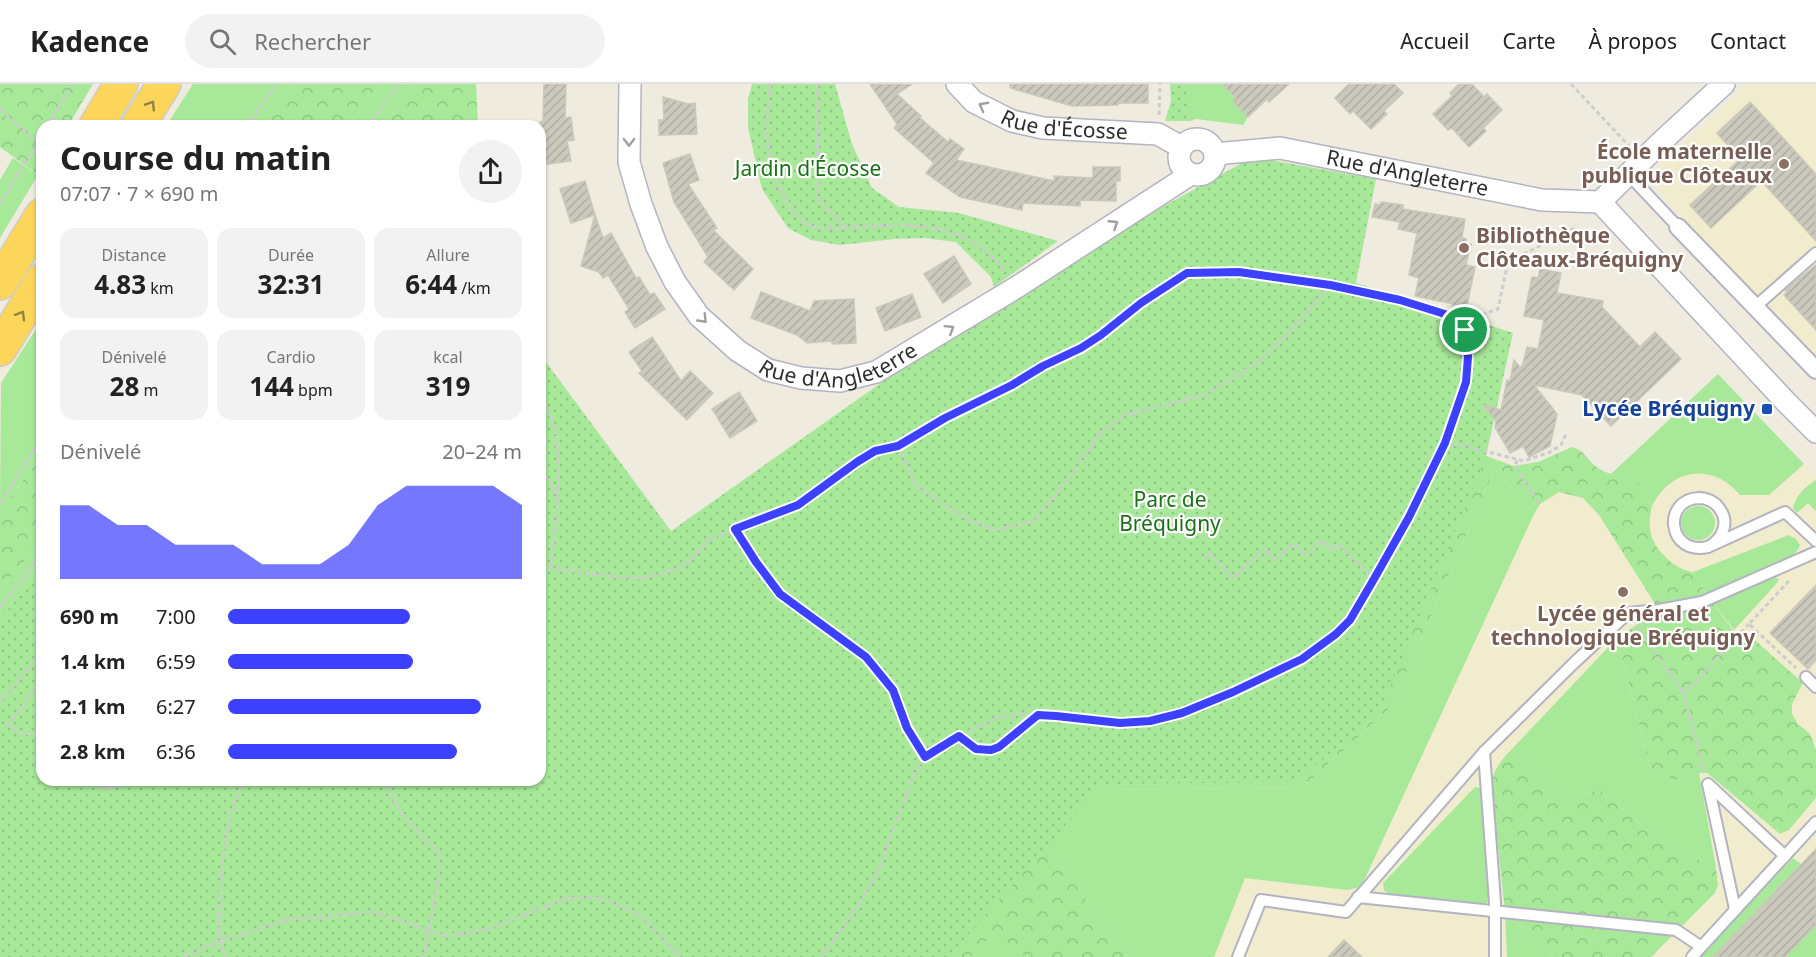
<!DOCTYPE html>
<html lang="fr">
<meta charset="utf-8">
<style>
:root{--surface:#fff;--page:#f2f2f2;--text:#222;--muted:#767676;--line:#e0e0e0;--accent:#3c40ff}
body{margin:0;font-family:"Noto Sans",sans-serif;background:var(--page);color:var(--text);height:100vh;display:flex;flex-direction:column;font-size:22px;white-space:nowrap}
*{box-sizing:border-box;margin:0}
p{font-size:20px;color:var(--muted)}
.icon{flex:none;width:33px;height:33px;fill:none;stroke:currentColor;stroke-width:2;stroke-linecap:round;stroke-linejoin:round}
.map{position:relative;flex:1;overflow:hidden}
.sheet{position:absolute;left:36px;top:36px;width:510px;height:666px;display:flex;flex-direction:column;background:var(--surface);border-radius:18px;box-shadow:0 2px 4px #0004}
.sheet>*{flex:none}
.pin{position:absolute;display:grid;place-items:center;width:51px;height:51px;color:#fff;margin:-26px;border:3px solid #fff;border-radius:50%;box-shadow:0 2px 6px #0007}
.round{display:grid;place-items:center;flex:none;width:63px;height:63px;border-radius:32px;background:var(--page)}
.headline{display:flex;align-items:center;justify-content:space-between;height:102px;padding:0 24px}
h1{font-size:33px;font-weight:700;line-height:45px}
.stats{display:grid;grid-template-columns:repeat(3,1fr);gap:9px;height:102px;padding:6px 24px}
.stats div{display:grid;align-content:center;border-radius:15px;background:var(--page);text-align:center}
.stats b{font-size:26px;font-weight:700}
.stats small{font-size:16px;font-weight:400}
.stats p{font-size:16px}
.chart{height:168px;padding:12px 24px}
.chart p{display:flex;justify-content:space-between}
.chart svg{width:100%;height:108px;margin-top:6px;fill:var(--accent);opacity:.7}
ul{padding:0 24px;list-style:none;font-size:20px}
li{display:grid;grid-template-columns:96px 72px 1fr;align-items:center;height:45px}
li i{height:15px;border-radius:8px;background:var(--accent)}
header{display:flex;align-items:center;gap:36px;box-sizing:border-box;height:84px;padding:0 30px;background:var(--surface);border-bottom:2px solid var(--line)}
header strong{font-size:28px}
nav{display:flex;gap:33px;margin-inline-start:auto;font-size:21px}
.search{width:420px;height:54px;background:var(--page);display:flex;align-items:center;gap:15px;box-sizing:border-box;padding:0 21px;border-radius:33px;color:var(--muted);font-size:22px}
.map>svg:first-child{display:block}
.education{fill:#f1ecce}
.grass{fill:#a7e899}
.forest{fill:url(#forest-crowns)}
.park{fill:url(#park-dots)}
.building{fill:url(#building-hatch);stroke:#cbc8b8;stroke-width:1.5}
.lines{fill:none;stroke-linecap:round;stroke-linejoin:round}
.service-casing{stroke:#b3b3c1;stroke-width:14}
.pedestrian-casing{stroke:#b3b3c1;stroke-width:20}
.minor-casing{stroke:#b3b3c1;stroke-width:24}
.trunk-casing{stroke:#cdcdcd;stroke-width:36}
.path{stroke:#cdcdcd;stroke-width:3;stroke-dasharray:4.5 3;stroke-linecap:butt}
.service{stroke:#fff;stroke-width:10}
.pedestrian{stroke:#fff;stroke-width:16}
.minor{stroke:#fff;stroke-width:21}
.trunk{stroke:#fcd65a;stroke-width:33}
.oneway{stroke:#948244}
.oneway2{stroke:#a0a0a0}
.route-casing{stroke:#fff;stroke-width:12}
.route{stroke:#3c40ff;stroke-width:8}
.education-dot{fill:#8d6e63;stroke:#fff;stroke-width:2}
.transit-dot{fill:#1a4fb4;stroke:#fff;stroke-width:2}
.labels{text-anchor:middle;stroke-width:4.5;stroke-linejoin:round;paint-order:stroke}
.street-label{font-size:21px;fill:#2d2d2d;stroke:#fff}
.education-label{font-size:21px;font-weight:bold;fill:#785e54;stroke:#fff;text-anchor:end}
.park-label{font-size:21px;fill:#1a7117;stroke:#fff}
.transit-label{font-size:21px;font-weight:bold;fill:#164399;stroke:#fff;text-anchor:end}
</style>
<header>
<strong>Kadence</strong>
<div class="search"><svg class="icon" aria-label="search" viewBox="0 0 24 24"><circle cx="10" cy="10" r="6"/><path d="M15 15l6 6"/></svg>Rechercher</div>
<nav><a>Accueil</a><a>Carte</a><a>À propos</a><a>Contact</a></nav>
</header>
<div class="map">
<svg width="1816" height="873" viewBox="0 0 1816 873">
<defs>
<pattern id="forest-crowns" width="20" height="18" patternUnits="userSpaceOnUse" patternTransform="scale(1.5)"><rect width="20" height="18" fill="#a7e899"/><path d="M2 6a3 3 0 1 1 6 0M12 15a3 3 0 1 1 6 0" fill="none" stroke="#90c784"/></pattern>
<pattern id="park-dots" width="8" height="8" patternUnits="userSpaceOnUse" patternTransform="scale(1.5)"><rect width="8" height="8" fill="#a7e899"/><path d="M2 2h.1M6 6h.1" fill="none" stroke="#90c784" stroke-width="1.8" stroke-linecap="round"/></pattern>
<pattern id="building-hatch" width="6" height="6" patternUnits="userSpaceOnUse" patternTransform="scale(1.5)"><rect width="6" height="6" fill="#cbc9bd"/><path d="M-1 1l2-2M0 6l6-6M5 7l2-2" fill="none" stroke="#afada3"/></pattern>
</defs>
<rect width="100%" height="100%" fill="#efebdf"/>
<!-- education -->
<g class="education">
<path d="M1748 0H1816V275L1760 218 1659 107V83Z"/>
<path d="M1718 290 1816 393V873H945L1486 372 1515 382 1611 390Z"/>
</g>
<!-- grass -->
<g class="grass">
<path d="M193 0H295L290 3 262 42H166Z"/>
<path d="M381 0H415L383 42H349Z"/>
<path d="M1190 0H1222L1236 14 1233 17 1248 33 1243 41 1196 35 1190 37Z"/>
<path d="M13 74 38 91 0 154V96Z"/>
<path d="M42 236V367L0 430 1 299Z"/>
<path d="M1718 290 1804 380 1769 411H1740C1712 377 1670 385 1652 422L1635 395 1611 390Z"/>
<path d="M1495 385 1534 430 1361 803 1347 806 1245 794 1214 873H1128L1047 762 1065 729 1105 706 1303 703 1391 623Z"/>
<path d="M1816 396V427L1808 419 1797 429 1793 424C1796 411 1805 403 1816 396Z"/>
<circle cx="1698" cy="439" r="17"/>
<path d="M1789 451 1796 455 1800 461 1797 467 1791 474 1707 511 1693 488Z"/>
<path d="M42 455V481L0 536V507Z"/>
<path d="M1773 493 1779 495 1777 499 1734 546 1714 520Z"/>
<path d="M1617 554 1650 683 1675 697 1699 689 1716 784 1664 759 1600 707 1564 713 1512 665Z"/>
<path d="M1475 703 1480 704 1483 708 1491 813 1489 818 1483 820 1389 810 1384 806 1383 799Z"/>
<path d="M1793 774 1801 780 1713 873H1702V870Z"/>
<path d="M1505 827 1553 873H1507Z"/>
<path d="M1816 840V873H1785Z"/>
<path d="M995 847 1025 873H971Z"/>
</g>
<!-- forest -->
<g class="forest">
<path d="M0 0H93L68 42H42V85L38 91 0 63Z"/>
<path d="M295 0H381L349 42H262L290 3Z"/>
<path d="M415 0H476L478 42H383Z"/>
<path d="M540 281 668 457 1486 372 1514 382 1538 378 1572 363C1585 367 1585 373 1594 381 1605 391 1621 392 1635 394L1652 422C1646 447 1651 461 1671 478 1677 483 1685 487 1693 488L1707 511 1735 549 1749 551 1803 599 1792 620V630L1798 640 1810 650 1816 666V714L1789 746 1780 750 1707 689H1699L1675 697 1650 683 1617 554 1659 526 1599 431 1583 414 1559 408 1540 420 1534 430 1495 385 1391 623 1303 703 1106 706 1065 729 1047 762 1128 873H1025L995 848 971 873H863L591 468Z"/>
<path d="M42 367V455L0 507V430Z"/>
<path d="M1512 665 1564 713 1600 707 1664 759 1716 784 1718 801 1715 809 1651 873H1553L1505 827 1491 701C1494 685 1501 676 1512 665Z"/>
</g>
<!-- park -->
<g class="park">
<path d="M752 0H835L852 60 872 104 899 123 959 129 1058 157 994 203 991 193 956 158 924 154 895 155 840 161 811 156 788 144 762 105 748 44V15Z"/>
<path d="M1170 0H1190V37H1165L1171 17Z"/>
<path d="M1253 73 1376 95 1356 199 1433 222 1513 249 1486 372 1381 624 1297 698 1102 700 948 873H0V536L42 481V696H540V270L671 447 1017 203Z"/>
</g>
<!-- building -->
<g class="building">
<path d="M544 0H566L565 34 571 33 574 56 567 57 571 77 540 81V38L543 37Z"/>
<path d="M870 0H912L897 10 921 32 920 34 948 58 950 55 964 65 956 76 1054 97V92L1093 94V83H1120V97H1116V117L1080 116V122L1023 119 1022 126 960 113 926 89 934 79 894 44 897 40Z"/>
<path d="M1010 0H1148V19H1118V21L1072 22 1010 4Z"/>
<path d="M1222 0H1289L1269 18 1267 15 1248 33 1233 17 1236 14Z"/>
<path d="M1349 0H1394L1403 9 1384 27 1387 30 1371 45 1353 27 1350 30 1335 14Z"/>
<path d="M1459 0H1472L1484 13 1487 10 1502 26 1483 44 1486 47 1469 63 1452 44 1448 46 1433 30 1452 12 1450 9Z"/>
<path d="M663 13 688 20 695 19 697 50 659 51V36H664Z"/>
<path d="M1750 18 1816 90V157L1756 91 1759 99 1711 144 1690 121 1740 75 1717 49Z"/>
<path d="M690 70 699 96 688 100 717 144 713 146 753 185 734 206 704 178 708 173 674 118 663 79Z"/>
<path d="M585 97 595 131 571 139 560 105Z"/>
<path d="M1381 118 1403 121V125L1465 135 1462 154 1466 155V160H1471L1466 181 1475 183 1466 226 1452 223 1453 220 1415 212 1419 194 1409 191 1417 149 1398 145 1400 138 1372 133 1375 120 1380 121Z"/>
<path d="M595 131 603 154 611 149 636 194 639 193 650 211 654 209 665 225 635 244 625 228 629 225 608 191 603 194 599 188 581 182Z"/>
<path d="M954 172 971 200 943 219 924 190Z"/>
<path d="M1816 181V246L1784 211 1787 208 1785 206Z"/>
<path d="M1540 185 1561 189 1557 209 1603 217 1602 223 1640 263 1655 248 1681 275 1611 342 1582 311 1534 301 1557 330 1550 362 1529 373 1523 362 1510 369 1495 343 1496 337 1483 321 1501 326 1507 296 1510 297 1514 276 1519 282 1522 283 1527 263 1538 265 1544 236 1524 232 1532 193 1538 194Z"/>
<path d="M761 208 810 227 814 217 854 215 856 259 832 260V257L807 259 797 251 751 234Z"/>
<path d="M912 210 921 233 885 247 876 224Z"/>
<path d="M652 253 681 297 690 287 713 309 687 336 639 289 642 287 629 268Z"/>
<path d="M739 308 757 337 730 354 712 325Z"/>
<path d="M1816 501V576L1808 585 1770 549Z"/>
<path d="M1816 765V840L1785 873H1713Z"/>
<path d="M1344 856 1362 873H1328Z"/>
</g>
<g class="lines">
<!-- service casing -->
<g class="service-casing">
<g id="service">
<path d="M1628 90 1678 143"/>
<path d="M1755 223 1816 169"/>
<path d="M1708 463C1723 455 1730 438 1719 424 1715 418 1707 414 1699 414 1662 415 1667 472 1708 463L1785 428 1816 457"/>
<path d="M1806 593 1816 603"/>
<path d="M1484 668 1495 818V873"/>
<path d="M1358 813 1676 846 1700 862"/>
<path d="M1735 825 1708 700 1785 772"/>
<path d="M1238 873 1261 816 1346 828 1484 668 1575 578 1628 529 1659 526 1702 518 1816 468"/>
<path d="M1692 873 1816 738"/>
</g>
</g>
<!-- pedestrian casing -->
<g class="pedestrian-casing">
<path id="pedestrian" d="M1678 143 1816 286"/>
</g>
<!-- minor casing -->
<g class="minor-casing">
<g id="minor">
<path id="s1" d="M630 0 629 78 641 120 657 163 675 198 699 232 738 267 768 286 801 294 840 297 876 288 1017 203 1191 90"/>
<path id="s2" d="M957 0 974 18 1012 37 1043 44 1158 50 1181 63"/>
<circle cx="1197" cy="73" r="18"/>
<path id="s3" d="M1215 70 1280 64 1542 116 1600 118"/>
<path d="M1600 118 1786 318 1816 348"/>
<path d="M1600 118 1660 59 1724 0"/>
</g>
</g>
<!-- trunk casing -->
<g class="trunk-casing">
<g id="trunk">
<path d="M96 42 121 0"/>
<path d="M138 42 164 0"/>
<path d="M0 199 42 131"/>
<path d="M0 265 42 196"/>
</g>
</g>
<!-- path -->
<g class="path">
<path d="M770 0C765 47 763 81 790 122 795 130 803 140 814 143 823 146 837 143 847 144"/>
<path d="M817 0 818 114 834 134 847 144C906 139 964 134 1005 187"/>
<path d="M1571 0 1629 62"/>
<path d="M0 25 38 58"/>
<path d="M1159 31 1160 0"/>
<path d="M47 42 72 0"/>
<path d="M246 42 278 0"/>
<path d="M368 42 400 0"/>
<path d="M0 119 42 51"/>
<path d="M1465 246 1484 230 1498 225 1508 178 1577 143"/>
<path d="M540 312C570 350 555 439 551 484L616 493 646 494 683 483 709 455 798 421 857 378 875 367 898 362 945 334 1013 301 1043 282 1081 264 1101 251 1141 219 1187 188H1240L1347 204 1400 216 1448 231 1465 246 1468 273 1466 298 1445 359 1409 433 1374 495 1350 536 1336 550 1302 575 1233 608 1182 629 1150 637 1120 639 1056 631H1019L998 633 964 650 925 673 913 692 879 785 862 816 822 873"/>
<path d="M1446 359 1460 361 1524 377 1550 368 1561 361 1566 350"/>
<path d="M898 362 917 403 954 427 976 439 995 446 1033 438 1069 394 1100 350 1125 331 1208 310 1260 277 1299 239 1330 201"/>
<path d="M1517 376 1515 382 1539 420"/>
<path d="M540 389 548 396 557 411"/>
<path d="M0 419 42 354"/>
<path d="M735 445 780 510 866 573 893 606 907 644 925 673"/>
<path d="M1203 474 1209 469 1233 494 1265 465 1275 476 1295 459 1306 471 1321 457 1331 466 1337 460 1374 495"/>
<path d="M540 483 551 484"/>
<path d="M1789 497 1749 540 1796 584"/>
<path d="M0 524 42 468"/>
<path d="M1637 542 1684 610 1704 686"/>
<path d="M42 596 9 640 18 648 42 652"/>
<path d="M1685 609 1749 540"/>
<path d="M0 616 7 611 42 567"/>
<path d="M959 652C990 682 1012 653 1037 632"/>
<path d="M90 696C101 709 116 705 129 696"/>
<path d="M244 696C220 748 220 802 219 858L286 836 374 828 446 852 489 845 564 815 592 813 618 820 642 833 680 873"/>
<path d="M382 696 406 736 438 769 439 791 424 873"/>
<path d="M183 873 219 858 225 873"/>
</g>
<!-- service -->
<use href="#service" class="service"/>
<!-- pedestrian -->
<use href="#pedestrian" class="pedestrian"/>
<!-- minor -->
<use href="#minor" class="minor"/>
<!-- trunk -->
<use href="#trunk" class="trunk"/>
</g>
<!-- one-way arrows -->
<defs><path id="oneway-chevron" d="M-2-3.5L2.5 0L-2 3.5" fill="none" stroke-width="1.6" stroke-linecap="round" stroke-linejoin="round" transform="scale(1.5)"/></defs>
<g class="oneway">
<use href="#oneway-chevron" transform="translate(151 21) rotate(-57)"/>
<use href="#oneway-chevron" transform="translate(21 231) rotate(-59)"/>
</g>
<g class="oneway2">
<use href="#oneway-chevron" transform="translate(983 22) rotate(-152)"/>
<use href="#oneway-chevron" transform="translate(629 58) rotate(90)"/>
<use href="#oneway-chevron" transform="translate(1114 140) rotate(-33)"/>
<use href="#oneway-chevron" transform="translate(703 235) rotate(46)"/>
<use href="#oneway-chevron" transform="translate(950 245) rotate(-32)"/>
</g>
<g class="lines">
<!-- route casing -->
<g class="route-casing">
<path id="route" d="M1239 188 1330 201 1400 216 1448 231 1465 246 1468 273 1466 298 1445 359 1409 433 1374 495 1350 536 1336 550 1302 575 1233 608 1182 629 1150 637 1120 639 1056 632 1038 631 999 663 991 666 976 665 959 652 925 673 907 644 893 606 866 573 780 510 756 478 735 445 798 421 857 378 875 367 898 362 945 334 1012 301 1043 282 1081 264 1101 251 1141 219 1187 189Z"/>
</g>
<!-- route -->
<use href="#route" class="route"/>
</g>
<!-- markers -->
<g class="education-dot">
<circle cx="1784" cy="80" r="6"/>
<circle cx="1464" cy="164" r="6"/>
<circle cx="1623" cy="508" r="6"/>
</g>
<rect class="transit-dot" x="1761" y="319" width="12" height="12" rx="3"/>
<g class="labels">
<!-- street labels -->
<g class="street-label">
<text dy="7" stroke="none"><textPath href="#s2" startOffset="120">Rue d'Écosse</textPath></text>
<text dy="7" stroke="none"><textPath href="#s3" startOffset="195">Rue d'Angleterre</textPath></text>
<text dy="7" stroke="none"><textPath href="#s1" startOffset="410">Rue d'Angleterre</textPath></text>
</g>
<!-- education labels -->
<g class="education-label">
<text x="1772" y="75">École maternelle<tspan x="1772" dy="24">publique Clôteaux</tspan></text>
<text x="1476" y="159" text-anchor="start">Bibliothèque<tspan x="1476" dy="24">Clôteaux-Bréquigny</tspan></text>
<text x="1623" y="537" text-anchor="middle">Lycée général et<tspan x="1623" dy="24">technologique Bréquigny</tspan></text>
</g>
<!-- park labels -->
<g class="park-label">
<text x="808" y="92">Jardin d'Écosse</text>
<text x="1170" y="423">Parc de<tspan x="1170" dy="24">Bréquigny</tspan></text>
</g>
<!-- transit labels -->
<g class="transit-label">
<text x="1755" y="332">Lycée Bréquigny</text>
</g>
</g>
</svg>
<div class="pin" style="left:1465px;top:246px;background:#1e9e55"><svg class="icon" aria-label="arrive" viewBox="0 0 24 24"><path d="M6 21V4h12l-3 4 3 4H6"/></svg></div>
<section class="sheet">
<div class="headline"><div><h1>Course du matin</h1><p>07:07 · 7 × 690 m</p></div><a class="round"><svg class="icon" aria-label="share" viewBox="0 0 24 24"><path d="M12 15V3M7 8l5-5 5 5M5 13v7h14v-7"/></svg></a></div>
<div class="stats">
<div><p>Distance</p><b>4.83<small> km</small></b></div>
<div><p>Durée</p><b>32:31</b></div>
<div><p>Allure</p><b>6:44<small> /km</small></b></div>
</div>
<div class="stats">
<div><p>Dénivelé</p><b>28<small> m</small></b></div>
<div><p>Cardio</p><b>144<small> bpm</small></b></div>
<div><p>kcal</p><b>319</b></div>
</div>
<div class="chart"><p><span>Dénivelé</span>20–24 m</p>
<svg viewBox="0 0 160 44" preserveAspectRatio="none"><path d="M0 44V14L10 14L20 22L30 22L40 30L50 30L60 30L70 38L80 38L90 38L100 30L110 14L120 6L130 6L140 6L150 6L160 14V44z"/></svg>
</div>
<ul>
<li><b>690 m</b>7:00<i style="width:62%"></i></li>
<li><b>1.4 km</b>6:59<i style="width:63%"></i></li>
<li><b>2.1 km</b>6:27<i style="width:86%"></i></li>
<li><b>2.8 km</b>6:36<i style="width:78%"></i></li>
</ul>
</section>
</div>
